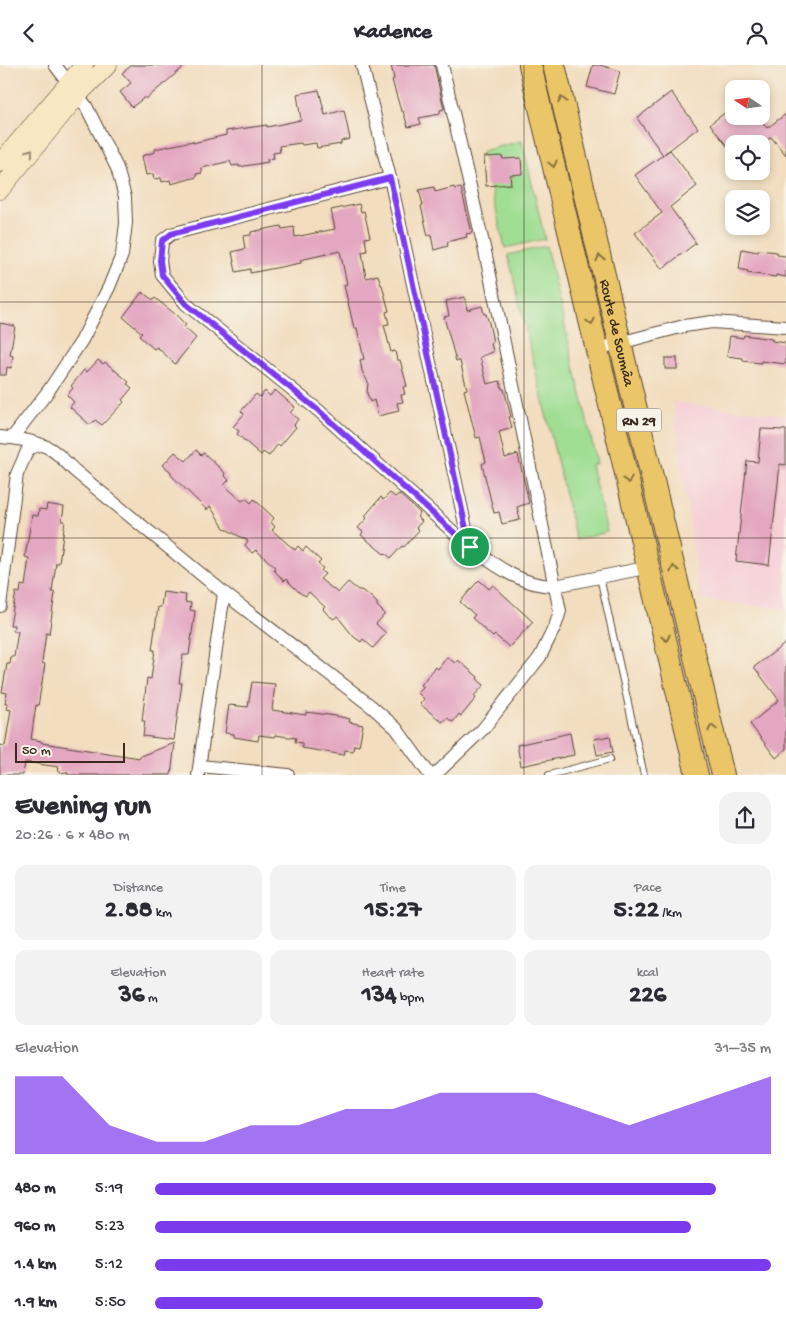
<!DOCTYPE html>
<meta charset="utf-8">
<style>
:root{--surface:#fff;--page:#f2f2f3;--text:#2b2b33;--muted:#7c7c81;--accent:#7c3aed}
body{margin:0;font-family:"Gochi Hand",sans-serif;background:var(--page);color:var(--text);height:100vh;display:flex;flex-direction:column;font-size:19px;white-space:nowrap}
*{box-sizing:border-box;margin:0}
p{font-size:16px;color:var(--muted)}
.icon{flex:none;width:28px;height:28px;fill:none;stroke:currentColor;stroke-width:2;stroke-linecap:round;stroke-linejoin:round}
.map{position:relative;height:710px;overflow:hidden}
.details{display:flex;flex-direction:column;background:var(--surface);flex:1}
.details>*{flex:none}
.needle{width:32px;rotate:283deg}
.buttons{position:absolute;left:725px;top:15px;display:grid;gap:10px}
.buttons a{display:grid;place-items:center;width:45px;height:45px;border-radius:10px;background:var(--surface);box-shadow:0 2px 8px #0003;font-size:25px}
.scale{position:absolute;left:15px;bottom:12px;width:110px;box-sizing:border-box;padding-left:5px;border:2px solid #3b2a1e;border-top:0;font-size:14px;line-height:18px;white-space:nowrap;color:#3b2a1e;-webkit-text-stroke:4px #f7f3e8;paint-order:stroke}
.pin{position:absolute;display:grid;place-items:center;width:42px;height:42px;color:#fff;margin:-21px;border:2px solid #fff;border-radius:50%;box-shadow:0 1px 5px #0007}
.round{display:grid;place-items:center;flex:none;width:52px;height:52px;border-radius:15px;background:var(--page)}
.summary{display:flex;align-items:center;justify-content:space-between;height:85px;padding:0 15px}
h1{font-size:28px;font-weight:700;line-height:38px}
.metrics{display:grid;grid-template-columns:repeat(3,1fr);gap:8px;height:85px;padding:5px 15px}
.metrics div{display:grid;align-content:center;border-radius:12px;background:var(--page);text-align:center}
.metrics b{font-size:25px;font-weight:700}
.metrics small{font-size:14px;font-weight:400}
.metrics p{font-size:14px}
.chart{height:140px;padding:10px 15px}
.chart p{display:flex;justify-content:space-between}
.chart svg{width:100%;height:90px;margin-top:5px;fill:var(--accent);opacity:.7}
ul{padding:0 15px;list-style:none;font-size:16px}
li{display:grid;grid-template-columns:80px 60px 1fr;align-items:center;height:38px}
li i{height:12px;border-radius:6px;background:var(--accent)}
header{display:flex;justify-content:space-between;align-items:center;height:65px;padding:0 15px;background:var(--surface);font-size:22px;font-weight:700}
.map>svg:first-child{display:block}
.built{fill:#f6cfd7}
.pitch{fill:#9fde93;stroke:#6d8458}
.building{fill:#e4a7c1}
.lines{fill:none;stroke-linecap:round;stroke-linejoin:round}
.lane-casing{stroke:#564536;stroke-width:8}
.street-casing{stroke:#564536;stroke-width:14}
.secondary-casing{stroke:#564536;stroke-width:19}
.highway-casing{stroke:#564536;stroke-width:24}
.lane{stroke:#fff;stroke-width:6}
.street{stroke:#fff;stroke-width:12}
.secondary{stroke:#f7e8c3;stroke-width:18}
.highway{stroke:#eac669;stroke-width:22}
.oneway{stroke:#8a7040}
.oneway2{stroke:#998970}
.route-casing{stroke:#fff;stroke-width:10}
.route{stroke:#7c3aed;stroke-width:6}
.grid{fill:none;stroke:#3b2a1e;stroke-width:1;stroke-opacity:0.55}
.labels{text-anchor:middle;stroke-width:4;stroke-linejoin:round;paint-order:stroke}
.shield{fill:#f7f3e8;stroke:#73665b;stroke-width:1}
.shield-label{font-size:14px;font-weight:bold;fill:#3b2a1e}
.street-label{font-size:15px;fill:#3b2a1e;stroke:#f7f3e8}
</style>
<header><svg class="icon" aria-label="back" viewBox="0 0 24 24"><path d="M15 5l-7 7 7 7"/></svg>Kadence<svg class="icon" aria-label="person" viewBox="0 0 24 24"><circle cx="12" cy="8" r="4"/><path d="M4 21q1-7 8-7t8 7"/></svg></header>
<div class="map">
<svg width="786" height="710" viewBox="0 0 786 710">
<rect width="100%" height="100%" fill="#f7f3e8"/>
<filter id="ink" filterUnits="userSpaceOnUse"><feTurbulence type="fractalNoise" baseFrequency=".02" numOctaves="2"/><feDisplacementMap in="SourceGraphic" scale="10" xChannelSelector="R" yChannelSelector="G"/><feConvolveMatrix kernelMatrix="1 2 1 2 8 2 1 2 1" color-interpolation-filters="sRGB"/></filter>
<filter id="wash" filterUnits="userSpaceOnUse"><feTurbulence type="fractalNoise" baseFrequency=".0096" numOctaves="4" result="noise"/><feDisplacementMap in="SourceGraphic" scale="20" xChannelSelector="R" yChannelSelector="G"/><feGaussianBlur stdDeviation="1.12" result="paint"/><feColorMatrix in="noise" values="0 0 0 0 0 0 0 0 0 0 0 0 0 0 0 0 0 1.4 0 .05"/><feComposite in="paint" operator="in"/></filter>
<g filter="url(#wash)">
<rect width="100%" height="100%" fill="#f2ddbe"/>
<!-- built -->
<path class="built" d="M673 337 786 350V545L700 534Z"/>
<!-- pitch -->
<g class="pitch">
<path d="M522 76 545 174 505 183 482 86Z"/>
<path d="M546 181 597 398 591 400 607 467 576 475 508 190Z"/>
</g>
<g id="blocks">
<!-- building -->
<g class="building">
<path d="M132 0H186L146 34 145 32 132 42 120 27 131 18 122 8Z"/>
<path d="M391 0H434L444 44 440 45V49L419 53 421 59 408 62 403 46H401L392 15 394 14Z"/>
<path d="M593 0H600L620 6 614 29 587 22Z"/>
<path d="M319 25 325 50 344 45 350 74 341 76V79L317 83 316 78 302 80 301 78 279 81 280 87 273 88 274 93 267 94 268 97 239 102V100L232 101 230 96 202 103V108L196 109 197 112 171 119 170 115 162 117 161 113 154 114 153 109 146 110 142 91 155 87V84L193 76V78L226 70V66L267 60V62L301 55 297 29Z"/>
<path d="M671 27 698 63 664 89 670 85 697 121 670 142 696 178 662 204 635 168 662 148 635 110 663 90 637 53Z"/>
<path d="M734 41V51H755L767 63 786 49V90L771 72 762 79H734V90L710 59Z"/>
<path d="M502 91 503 94 521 93 522 109 510 110 511 119 486 121 484 92Z"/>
<path d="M434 122 435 127 454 122 455 124 461 123 472 168 466 169 467 172 447 177 448 181 434 185 431 170 428 171 421 141 423 140 419 125Z"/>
<path d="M359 139 361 147 364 146 370 172 365 173 367 186 362 187 366 213 378 210 381 220H382L389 246 386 247 389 259 384 260 391 287 395 286 397 295H400L407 321 403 322 405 329 401 330 403 337 397 338 399 346 378 351 374 335 370 337 367 328 368 317 362 306 360 295 364 294 357 263H354L344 220 347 219 340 186 300 195 301 198 250 208V204L236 207 232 187 245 184 243 171 251 170V167L281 161 282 164 294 162 295 172 335 164 331 145Z"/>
<path d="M742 184 758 187 759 185 777 187V190L786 191V212L776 210V212L747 208 748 206 739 204Z"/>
<path d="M142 227 153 235 155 233 175 249 186 260 184 262 196 273 175 299 157 282 154 284 139 271 142 268 123 252Z"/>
<path d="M465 232 467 245 482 241 484 249H486L489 258 493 277 491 278 493 287 480 292 487 319 500 316 502 324H504L511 352H509L512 363 499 367 505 393 518 389 529 438 517 442 520 455 502 459 499 447 494 448 482 399 486 397 480 372 476 373 464 325 467 324 460 296H456L444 252 449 251 446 236Z"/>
<path d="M0 258 15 261 10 290 13 291 11 303 7 302 6 310H0Z"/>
<path d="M744 270 772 274V276L786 278V299L761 296V298L751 297 743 296V293L727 291 730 271 743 273Z"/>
<rect x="665" y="293" width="12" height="11"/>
<path d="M98 295 103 299 105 297 129 317 127 319 132 323 122 335 124 337 102 360 95 355 90 360 70 342 74 337 67 330 73 323 71 321 84 305 87 307Z"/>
<path d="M275 325 295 342 290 348 298 354 294 360 296 362 280 381 278 379 269 391 263 387 261 390 237 369 239 366 233 362 244 349 241 346 256 329 260 332 265 326 270 331Z"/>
<path d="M761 364 786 365V400L780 399 769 500 736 496 747 396 758 397Z"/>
<path d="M196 385 201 390 204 388 225 408 224 410 229 415 224 420 242 436 246 433 251 438 254 434 274 453 271 457 275 462 272 465 289 480 295 485 298 481 303 486 306 482 321 496 318 499 323 503 321 506 325 509 320 514 338 528 348 517 358 525H361L370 531 377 538V541L385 549 376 559 386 568 373 583 363 574 361 577 354 572 337 551 334 554 328 550 323 544 325 542 309 527 306 531 300 528 286 514 284 516 274 505 275 502 256 485 252 488 245 480 248 476 224 463 210 441 207 445 171 410V407L163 400 175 387 186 396Z"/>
<path d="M390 428 395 432 399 429 420 448 417 452 422 456 416 463 419 465 404 482 402 481 391 493 385 488 384 489 361 470 363 467 358 463 367 453 365 451 381 432 383 435Z"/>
<path d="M47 439 64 442 62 456H65L59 498H56L52 527 55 528 49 569 46 568 42 598 45 599 38 641 36 640 31 674 41 676 42 678 140 693V691L175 678 171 710H68V708L58 707 59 702 25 697 23 710H0V680L5 681 11 645 7 644 8 638H5L7 628 2 627 7 599H10L11 592H14L18 566H13L14 560H10L16 527 20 528 21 520 25 521 29 493 25 492 32 450 38 451 39 444 46 445Z"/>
<path d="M479 515 489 524 493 520 533 557 509 582 495 570 493 572 472 553 475 550 460 537Z"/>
<path d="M163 527 186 530 185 537 191 538 190 545 195 546 189 590H183L179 618H182L174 675 143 671 145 656H142L147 613 151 614 155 585H152L158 542H161Z"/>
<path d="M786 578V684L776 693 750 659 779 635 754 602Z"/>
<path d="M447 592 455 598 458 595 478 612 477 614 484 620 474 631 476 633 461 651 459 649 453 657 447 653 442 657 420 639 424 634 418 628 424 622 421 620 427 612 436 602 438 604Z"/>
<path d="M252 617 275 619 272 645 306 650V647L336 651 350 654 349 657 363 660 359 681 354 680 353 686 345 685 344 690 302 683V678L295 677 296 673 275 670 274 672 259 670 258 676 234 672V669L225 668 229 640 248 642Z"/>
<path d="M570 668 574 690 521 701 517 680Z"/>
<path d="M610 671 613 687 597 690 594 674Z"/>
</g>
</g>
</g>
<g filter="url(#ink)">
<use href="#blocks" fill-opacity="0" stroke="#564536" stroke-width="1"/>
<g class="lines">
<!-- lane casing -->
<g class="lane-casing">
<g id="lane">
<path d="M600 512 644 710"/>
<path d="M549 710 610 694"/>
</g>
</g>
<!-- street casing -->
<g class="street-casing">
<g id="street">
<path d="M362 0 390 113 470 482"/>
<path d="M390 113 171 169 162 176 160 196 162 210 186 239 319 346 470 482C496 501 522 521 555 521L650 502"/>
<path d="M597 284 684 261 712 257 786 262"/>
<path d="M0 372C15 373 33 376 47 382 58 387 66 398 75 406L224 528 198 710"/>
<path d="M12 373 49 325 82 275 109 222 122 190 126 158 125 132 117 103 86 41 55 0"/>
<path d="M224 528 371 641 396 663 430 710"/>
<path d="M0 541 17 409 28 384 39 380"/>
<path d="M200 701 288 710"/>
<path d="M435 710 483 664 540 592 556 559 560 546 486 191 442 0"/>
</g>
</g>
<!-- secondary casing -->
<g class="secondary-casing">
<g id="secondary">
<path d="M0 98 84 0"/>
<path d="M0 125 78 30 108 0"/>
</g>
</g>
<!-- highway casing -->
<g class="highway-casing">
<g id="highway">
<path d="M530 0 697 710"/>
<path id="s1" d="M554 0 723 710"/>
</g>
</g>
<!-- lane -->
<use href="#lane" class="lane"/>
<!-- street -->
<use href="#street" class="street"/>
<!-- secondary -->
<use href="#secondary" class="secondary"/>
<!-- highway -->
<use href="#highway" class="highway"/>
</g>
<!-- one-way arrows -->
<defs><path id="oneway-chevron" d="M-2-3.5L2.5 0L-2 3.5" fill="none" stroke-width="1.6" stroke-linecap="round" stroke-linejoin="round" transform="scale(1.25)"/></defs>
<g class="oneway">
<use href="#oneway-chevron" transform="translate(562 35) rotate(-103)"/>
<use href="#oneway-chevron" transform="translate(553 99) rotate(77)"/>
<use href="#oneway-chevron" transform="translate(600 193) rotate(-103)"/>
<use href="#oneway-chevron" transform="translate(591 257) rotate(77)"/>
<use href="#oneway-chevron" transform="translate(628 415) rotate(77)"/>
<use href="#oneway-chevron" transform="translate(674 504) rotate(-103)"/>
<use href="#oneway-chevron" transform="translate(666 573) rotate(77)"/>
<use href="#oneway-chevron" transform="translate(712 663) rotate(-103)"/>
</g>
<use class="oneway2" href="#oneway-chevron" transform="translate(30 87) rotate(-51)"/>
</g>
<g class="lines" filter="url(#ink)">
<!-- route casing -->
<g class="route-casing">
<path id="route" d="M390 113 470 482 319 346 186 239 162 210 160 196 162 176 171 169Z"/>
</g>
<!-- route -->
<use href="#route" class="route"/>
</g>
<!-- grid -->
<path class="grid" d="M262 0V710M524 0V710M0 237H786M0 473H786"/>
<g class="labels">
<!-- shield labels -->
<rect class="shield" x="616.5" y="343.5" width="45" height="23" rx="4"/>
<g class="shield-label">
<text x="639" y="360">RN 29</text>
</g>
<!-- street labels -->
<g class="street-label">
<text dy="5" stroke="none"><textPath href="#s1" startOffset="275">Route de Soumâa</textPath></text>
</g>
</g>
</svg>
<div class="buttons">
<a><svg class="needle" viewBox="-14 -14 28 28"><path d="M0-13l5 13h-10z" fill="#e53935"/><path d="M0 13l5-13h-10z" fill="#7c7c81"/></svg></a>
<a><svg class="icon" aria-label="locate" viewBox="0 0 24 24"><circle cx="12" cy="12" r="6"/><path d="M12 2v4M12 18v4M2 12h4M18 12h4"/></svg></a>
<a><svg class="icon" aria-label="layers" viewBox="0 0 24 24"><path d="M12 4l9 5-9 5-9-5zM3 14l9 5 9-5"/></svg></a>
</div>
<div class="scale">50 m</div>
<div class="pin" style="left:470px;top:482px;background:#1e9e55"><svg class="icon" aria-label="arrive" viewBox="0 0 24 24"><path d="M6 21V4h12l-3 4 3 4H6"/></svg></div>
</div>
<section class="details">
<div class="summary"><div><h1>Evening run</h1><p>20:26 · 6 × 480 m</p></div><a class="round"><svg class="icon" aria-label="share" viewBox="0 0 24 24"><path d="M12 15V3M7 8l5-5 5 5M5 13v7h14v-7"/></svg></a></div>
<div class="metrics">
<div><p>Distance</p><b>2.88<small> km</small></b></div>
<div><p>Time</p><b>15:27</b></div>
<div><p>Pace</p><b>5:22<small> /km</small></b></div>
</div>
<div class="metrics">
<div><p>Elevation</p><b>36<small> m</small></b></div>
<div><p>Heart rate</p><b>134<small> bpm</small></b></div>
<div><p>kcal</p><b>226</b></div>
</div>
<div class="chart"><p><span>Elevation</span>31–35 m</p>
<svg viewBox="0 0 160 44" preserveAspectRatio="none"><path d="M0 44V6L10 6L20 30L30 38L40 38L50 30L60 30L70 22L80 22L90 14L100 14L110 14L120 22L130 30L140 22L150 14L160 6V44z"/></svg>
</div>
<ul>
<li><b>480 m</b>5:19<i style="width:91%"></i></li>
<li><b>960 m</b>5:23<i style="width:87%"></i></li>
<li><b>1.4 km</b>5:12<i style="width:100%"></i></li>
<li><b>1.9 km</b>5:50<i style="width:63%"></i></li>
</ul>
</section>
